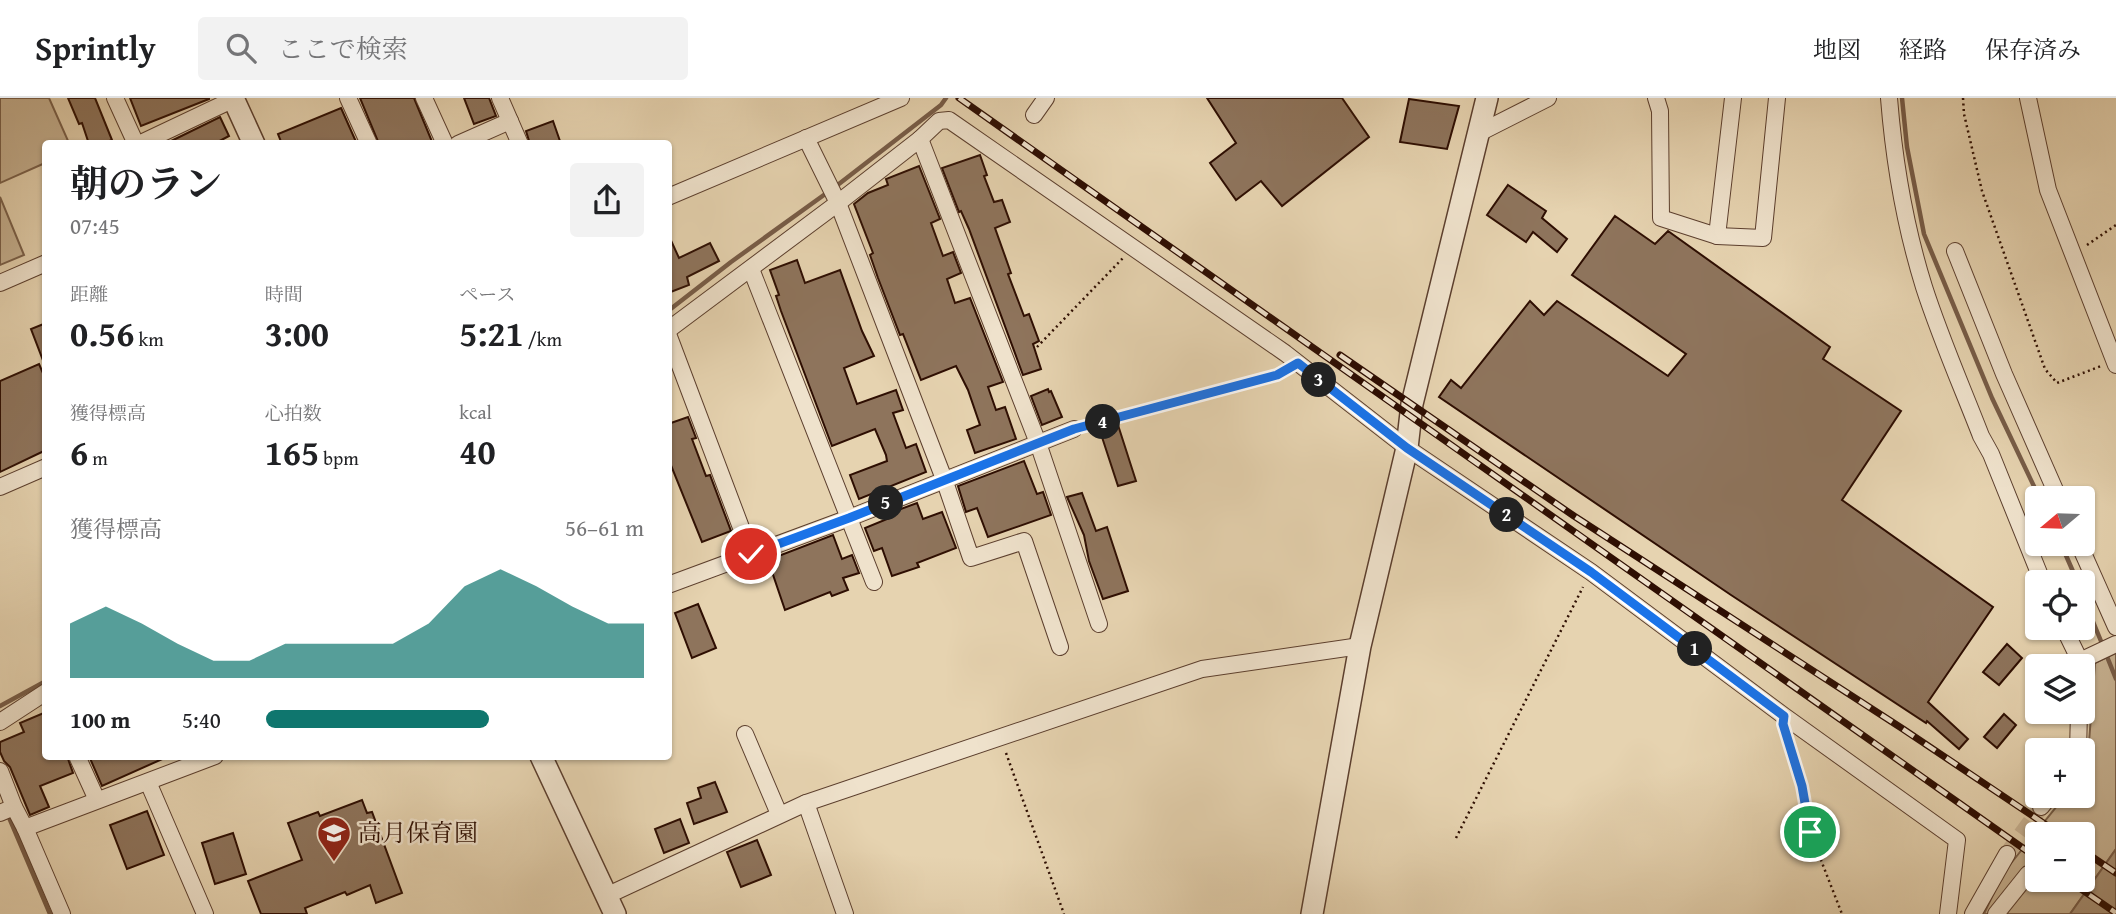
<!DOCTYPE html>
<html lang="ja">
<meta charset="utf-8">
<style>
:root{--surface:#fff;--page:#f2f2f2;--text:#202124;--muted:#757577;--line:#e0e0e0;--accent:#0f766e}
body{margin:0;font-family:"Gentium Book Plus","Noto Serif JP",serif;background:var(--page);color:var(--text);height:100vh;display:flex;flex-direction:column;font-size:26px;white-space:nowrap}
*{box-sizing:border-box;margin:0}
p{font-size:23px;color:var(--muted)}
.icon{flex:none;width:38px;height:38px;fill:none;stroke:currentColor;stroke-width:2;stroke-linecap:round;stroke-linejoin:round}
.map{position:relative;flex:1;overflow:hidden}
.drawer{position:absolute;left:42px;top:42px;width:630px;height:620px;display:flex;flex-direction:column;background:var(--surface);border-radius:7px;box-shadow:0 2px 5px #0004}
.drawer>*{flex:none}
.needle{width:46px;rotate:251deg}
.fabs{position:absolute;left:2025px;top:388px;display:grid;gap:14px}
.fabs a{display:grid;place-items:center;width:70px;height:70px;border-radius:7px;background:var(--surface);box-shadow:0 2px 5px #0004;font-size:35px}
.pin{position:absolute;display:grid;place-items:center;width:60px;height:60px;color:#fff;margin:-30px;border:4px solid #fff;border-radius:50%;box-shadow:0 2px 7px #0007}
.km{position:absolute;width:35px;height:35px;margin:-18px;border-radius:50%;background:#222;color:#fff;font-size:19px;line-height:35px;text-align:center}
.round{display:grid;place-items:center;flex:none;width:74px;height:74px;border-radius:7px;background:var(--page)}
.headline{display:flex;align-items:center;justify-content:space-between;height:119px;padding:0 28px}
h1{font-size:38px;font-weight:700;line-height:52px}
.figures{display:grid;grid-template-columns:repeat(3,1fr);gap:10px;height:119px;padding:7px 28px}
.figures div{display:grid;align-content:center}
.figures b{font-size:35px;font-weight:700}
.figures small{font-size:19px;font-weight:400}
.figures p{font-size:19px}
.chart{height:196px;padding:14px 28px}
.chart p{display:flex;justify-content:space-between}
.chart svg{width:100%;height:126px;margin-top:7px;fill:var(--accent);opacity:.7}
ul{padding:0 28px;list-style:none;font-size:23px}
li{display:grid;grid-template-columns:112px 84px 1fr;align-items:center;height:52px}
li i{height:18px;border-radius:9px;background:var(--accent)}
header{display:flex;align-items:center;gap:42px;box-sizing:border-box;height:98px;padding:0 35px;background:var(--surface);border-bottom:2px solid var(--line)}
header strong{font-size:33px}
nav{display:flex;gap:38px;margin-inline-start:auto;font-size:24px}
.search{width:490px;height:63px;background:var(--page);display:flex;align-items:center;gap:18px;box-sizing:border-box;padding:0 24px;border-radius:7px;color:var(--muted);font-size:26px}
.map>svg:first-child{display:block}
.green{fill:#c7b292;stroke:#7a604a;stroke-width:2;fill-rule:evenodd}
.water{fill:#a79075;stroke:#775c47;stroke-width:2}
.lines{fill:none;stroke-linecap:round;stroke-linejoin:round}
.stream{stroke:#775c47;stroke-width:4.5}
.building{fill:#8e745c;stroke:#2e0e02;stroke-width:2}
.minor-tunnel{stroke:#cab596;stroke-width:16;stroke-dasharray:16 8;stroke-linecap:butt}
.minor-casing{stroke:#5c3f2e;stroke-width:18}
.tertiary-casing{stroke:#5c3f2e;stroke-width:24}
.path{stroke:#2e0e02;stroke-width:2.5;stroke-dasharray:2 3.5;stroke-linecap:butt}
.minor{stroke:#efe2cc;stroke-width:16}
.tertiary{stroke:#efe2cc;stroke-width:21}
.rail-casing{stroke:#2e0e02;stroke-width:7}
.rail{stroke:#efe2cc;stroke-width:4.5;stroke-dasharray:13;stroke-linecap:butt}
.route-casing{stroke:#fff;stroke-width:14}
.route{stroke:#1a73e8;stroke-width:9}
.labels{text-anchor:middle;stroke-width:5;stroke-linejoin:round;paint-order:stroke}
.poi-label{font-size:24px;fill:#2e0e02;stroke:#efe2cc;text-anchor:start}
</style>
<header>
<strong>Sprintly</strong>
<div class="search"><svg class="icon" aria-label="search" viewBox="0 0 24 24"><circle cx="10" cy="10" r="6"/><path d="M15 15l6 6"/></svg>ここで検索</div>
<nav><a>地図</a><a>経路</a><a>保存済み</a></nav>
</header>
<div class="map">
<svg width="2116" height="816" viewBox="0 0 2116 816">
<rect width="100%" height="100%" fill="#e6d3b0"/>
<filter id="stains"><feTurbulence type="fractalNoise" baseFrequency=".00286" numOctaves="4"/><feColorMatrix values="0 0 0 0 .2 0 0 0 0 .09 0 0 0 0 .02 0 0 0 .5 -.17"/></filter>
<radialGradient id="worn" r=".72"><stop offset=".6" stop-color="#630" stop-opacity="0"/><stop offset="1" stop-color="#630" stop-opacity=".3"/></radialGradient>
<!-- green -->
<g class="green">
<path d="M0 0H49L69 45 46 46 45 65 0 85Z"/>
<path d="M0 99 24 157 0 167Z"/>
<path d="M2116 555V751L2070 816H1984L2003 775 2065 698H2082L2083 676 2087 671 2095 565ZM2037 737H2082V782H2037Z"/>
</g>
<!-- water -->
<path class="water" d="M2116 751V816H2070Z"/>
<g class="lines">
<!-- stream -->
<g class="stream">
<path d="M1902 0 1907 49 1924 136 1992 300 2040 401"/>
<path d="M835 89 941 7 946 0"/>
<path d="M668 213 731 164 828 94"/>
<path d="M2061 446 2078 485"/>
<path d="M2082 497 2103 548"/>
<path d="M2106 556 2116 581"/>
<path d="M0 608 46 583"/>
<path d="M8 717 50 816"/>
</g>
</g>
<!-- building -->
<g class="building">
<path d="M68 0H95L112 42 101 46H89L82 25 79 26Z"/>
<path d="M130 0H209V1L141 28Z"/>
<path d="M360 0H414L433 46H379Z"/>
<path d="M464 0H489L496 18 474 26Z"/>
<path d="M1207 0H1342L1369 39 1282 108 1261 83 1236 102 1210 65 1236 45Z"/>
<path d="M1409 1 1459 8 1447 51 1400 44Z"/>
<path d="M341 10 357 46H282L278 36Z"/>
<path d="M220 19 229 38 214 46H165Z"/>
<path d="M553 23 561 46H530L526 33Z"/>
<path d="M980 57 987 77 984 78 994 104 1002 102 1010 124 995 130 1011 175 1008 176 1024 218 1029 216 1039 243 1033 246 1041 271 1023 277 969 131 961 113 959 114 942 70Z"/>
<path d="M919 68 940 121 931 125 943 158 953 154 961 175 947 181 955 205 970 200 1003 284 988 289 996 312 1005 309 1016 341 975 355 967 332 980 327 968 292 956 268 921 282 903 236 900 237 878 180 870 157 873 155 854 106 868 95 888 87 886 81Z"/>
<path d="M1508 87 1546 113 1542 120 1567 141 1557 154 1533 134 1526 144 1487 117Z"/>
<path d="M1615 118 1655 146 1668 133 1830 249 1823 261 1901 313 1842 402 1993 509 1928 604 1968 641 1959 651 1927 623 1926 625 1731 497 1439 299 1451 282 1461 290 1530 203 1544 217 1557 203 1668 278 1686 256 1572 177Z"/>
<path d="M668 136 679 160 710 145 719 163 687 179 689 187 668 195Z"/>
<path d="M797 162 805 185 840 172 862 233 874 258 844 270 857 306 896 292 903 312 893 315 906 350 916 346 926 374 859 401 850 377 887 363 886 357 875 331 832 348 781 213 776 198 779 197 770 172Z"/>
<path d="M46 225V265H44L31 231Z"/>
<path d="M39 266 46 282V352L0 374V283Z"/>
<path d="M1048 291 1049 294 1051 293 1062 319 1042 327 1031 298Z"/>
<path d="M688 319 696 340 692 341 706 378 710 377 731 433 702 444 668 360V326Z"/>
<path d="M1118 327 1136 383 1118 388 1100 333Z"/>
<path d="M1024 363 1037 396 1043 394 1051 417 988 439 977 410 966 414 958 388Z"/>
<path d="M1082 395 1096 433 1107 429 1128 493 1103 501 1089 463 1084 437 1067 399Z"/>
<path d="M917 405 923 421 942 414 956 450 917 465 919 469 892 478 882 450 874 453 865 430 892 419 890 415Z"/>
<path d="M833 437 842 461 852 457 859 475 843 480 848 492 832 498 830 494 785 512 768 462Z"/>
<path d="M698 506 716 550 692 560 675 515Z"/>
<path d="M2007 546 2022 560 1999 587 1983 574Z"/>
<path d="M46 614V658H67L73 675 40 688 49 709 30 717 10 669 4 663 0 654V644L24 634 20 625Z"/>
<path d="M2004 616 2016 627 1997 650 1984 639Z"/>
<path d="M89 658H169L102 688Z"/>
<path d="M715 684 727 714 694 726 687 705 701 700 698 690Z"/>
<path d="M362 702 367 715 372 714 402 795 376 805 370 787 347 797 345 794 305 810 307 816H261L248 783 302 762 288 725 318 714 320 718Z"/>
<path d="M147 713 164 757 127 771 110 727Z"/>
<path d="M680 721 689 745 664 755 655 731Z"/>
<path d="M233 735 246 776 215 786 202 745Z"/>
<path d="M757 742 771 777 741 789 727 754Z"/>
</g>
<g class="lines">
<!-- minor-tunnel -->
<path class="minor-tunnel" d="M2007 756 2041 709"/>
<!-- minor casing -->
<g class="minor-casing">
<g id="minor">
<path d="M115 0 136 46"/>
<path d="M348 0 369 46"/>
<path d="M424 0 445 46"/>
<path d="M500 0 520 46"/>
<path d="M1656 0 1660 13 1661 120 1717 138 1763 140 1777 0"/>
<path d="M1889 0C1894 63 1905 128 1924 189 1940 239 1962 289 1981 338L1991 356 2043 485"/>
<path d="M2028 0 2048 92 2116 267"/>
<path d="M1034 17 1046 0"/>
<path d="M1479 35 1548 0"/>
<path d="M806 40 838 105 944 381 971 460 1024 443 1060 549"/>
<path d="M920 41 939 23 949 22 1285 255 1407 350 1591 474 1784 618 1957 742 1948 816"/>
<path d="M139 46 236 0"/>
<path d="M458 46 510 23"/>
<path d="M668 99 901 0"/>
<path d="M1717 138 1733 0"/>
<path d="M1955 153 2004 276 2059 401"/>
<path d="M751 171 874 484"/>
<path d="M0 185 46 165"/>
<path d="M668 232 838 105 920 41 1038 345 1099 526"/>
<path d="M668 236 751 456"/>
<path d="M0 389 46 369"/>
<path d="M2079 446 2116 529"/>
<path d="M668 487 849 420 1074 331"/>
<path d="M2064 530 2080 563V569"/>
<path d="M2080 563 2116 546"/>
<path d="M0 624 46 594"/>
<path d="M745 636 779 716"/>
<path d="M2078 653 2079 614"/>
<path d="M77 658 97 702"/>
<path d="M0 673 14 709"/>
<path d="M148 684 205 816"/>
<path d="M806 705 845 816"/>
<path d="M2041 709 2050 698"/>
<path d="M0 715 14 709 25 730 215 658"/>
<path d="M25 730 62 816"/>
<path d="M606 798 806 705 1202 571 1360 548"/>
<path d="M1973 816 2007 756"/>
<path d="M1996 816 2028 776"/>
</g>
</g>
<!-- tertiary casing -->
<g class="tertiary-casing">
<g id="tertiary">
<path d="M233 0 254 46"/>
<path d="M541 658 615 816"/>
<path d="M1312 816 1360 548 1407 350 1412 306 1487 0"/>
</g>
</g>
<!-- path -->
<g class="path">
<path d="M1963 0 1964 16 1982 93 2045 271 2057 285 2101 268"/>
<path d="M2087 147 2116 127"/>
<path d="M1037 249 1123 160"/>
<path d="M1087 328 1283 273"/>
<path d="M1787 640 1802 688 1810 734 1842 816"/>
<path d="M1006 655 1064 816"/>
<path d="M1456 740 1583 489"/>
</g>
<!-- minor -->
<use href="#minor" class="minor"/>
<!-- tertiary -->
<use href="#tertiary" class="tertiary"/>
<!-- rail casing -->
<g class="rail-casing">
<g id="rail">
<path d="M959 0 2037 760"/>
<path d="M1340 257 1574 418 1903 631 2061 737"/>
<path d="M2082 752 2116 775"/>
<path d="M2068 782 2116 815"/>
</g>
</g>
<!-- rail -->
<use href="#rail" class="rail"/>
</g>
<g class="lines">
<!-- route casing -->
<g class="route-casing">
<path id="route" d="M751 456 849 420 1074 331 1277 277 1298 265 1407 350 1591 474 1784 618 1783 626 1802 688 1810 734"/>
</g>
<!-- route -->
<use href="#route" class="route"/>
</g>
<!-- icons -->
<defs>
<g id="school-pin" transform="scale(1.75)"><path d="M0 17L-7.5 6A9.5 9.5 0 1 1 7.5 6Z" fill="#8f2418" stroke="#efe2cc"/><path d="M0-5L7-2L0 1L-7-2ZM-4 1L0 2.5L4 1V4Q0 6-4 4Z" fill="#fff"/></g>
</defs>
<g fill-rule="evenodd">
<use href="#school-pin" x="334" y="735"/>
</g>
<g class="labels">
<!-- poi labels -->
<g class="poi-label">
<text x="358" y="743">高月保育園</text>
</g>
</g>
<rect width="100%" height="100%" filter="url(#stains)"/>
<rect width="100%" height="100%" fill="url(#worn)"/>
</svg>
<div class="fabs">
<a><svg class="needle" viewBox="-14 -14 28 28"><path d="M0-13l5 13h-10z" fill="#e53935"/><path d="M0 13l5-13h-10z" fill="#757577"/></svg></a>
<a><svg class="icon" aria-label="locate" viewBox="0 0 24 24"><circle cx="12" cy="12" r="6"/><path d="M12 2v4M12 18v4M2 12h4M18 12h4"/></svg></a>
<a><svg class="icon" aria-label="layers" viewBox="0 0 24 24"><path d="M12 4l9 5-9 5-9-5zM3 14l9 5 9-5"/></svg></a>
<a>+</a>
<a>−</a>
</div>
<div class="pin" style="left:1810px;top:734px;background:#1e9e55"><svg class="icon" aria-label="arrive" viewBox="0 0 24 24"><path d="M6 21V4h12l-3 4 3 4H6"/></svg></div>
<div class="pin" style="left:751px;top:456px;background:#d93025"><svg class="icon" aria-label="check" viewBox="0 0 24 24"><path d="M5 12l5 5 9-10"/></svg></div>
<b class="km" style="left:1695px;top:551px">1</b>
<b class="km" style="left:1507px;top:417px">2</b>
<b class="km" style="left:1319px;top:282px">3</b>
<b class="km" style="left:1103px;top:324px">4</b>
<b class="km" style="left:886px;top:405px">5</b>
<section class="drawer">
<div class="headline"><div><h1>朝のラン</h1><p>07:45</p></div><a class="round"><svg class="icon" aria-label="share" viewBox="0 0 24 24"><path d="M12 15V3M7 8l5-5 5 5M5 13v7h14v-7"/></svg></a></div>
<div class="figures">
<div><p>距離</p><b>0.56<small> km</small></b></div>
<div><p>時間</p><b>3:00</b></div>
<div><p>ペース</p><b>5:21<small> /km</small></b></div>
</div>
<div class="figures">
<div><p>獲得標高</p><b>6<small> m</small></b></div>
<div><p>心拍数</p><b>165<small> bpm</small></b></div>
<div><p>kcal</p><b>40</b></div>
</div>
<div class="chart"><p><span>獲得標高</span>56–61 m</p>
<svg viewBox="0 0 160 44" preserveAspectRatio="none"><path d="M0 44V25L10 19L20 25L30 32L40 38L50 38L60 32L70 32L80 32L90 32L100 25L110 12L120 6L130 12L140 19L150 25L160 25V44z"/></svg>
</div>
<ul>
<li><b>100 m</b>5:40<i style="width:59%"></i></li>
</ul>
</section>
</div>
